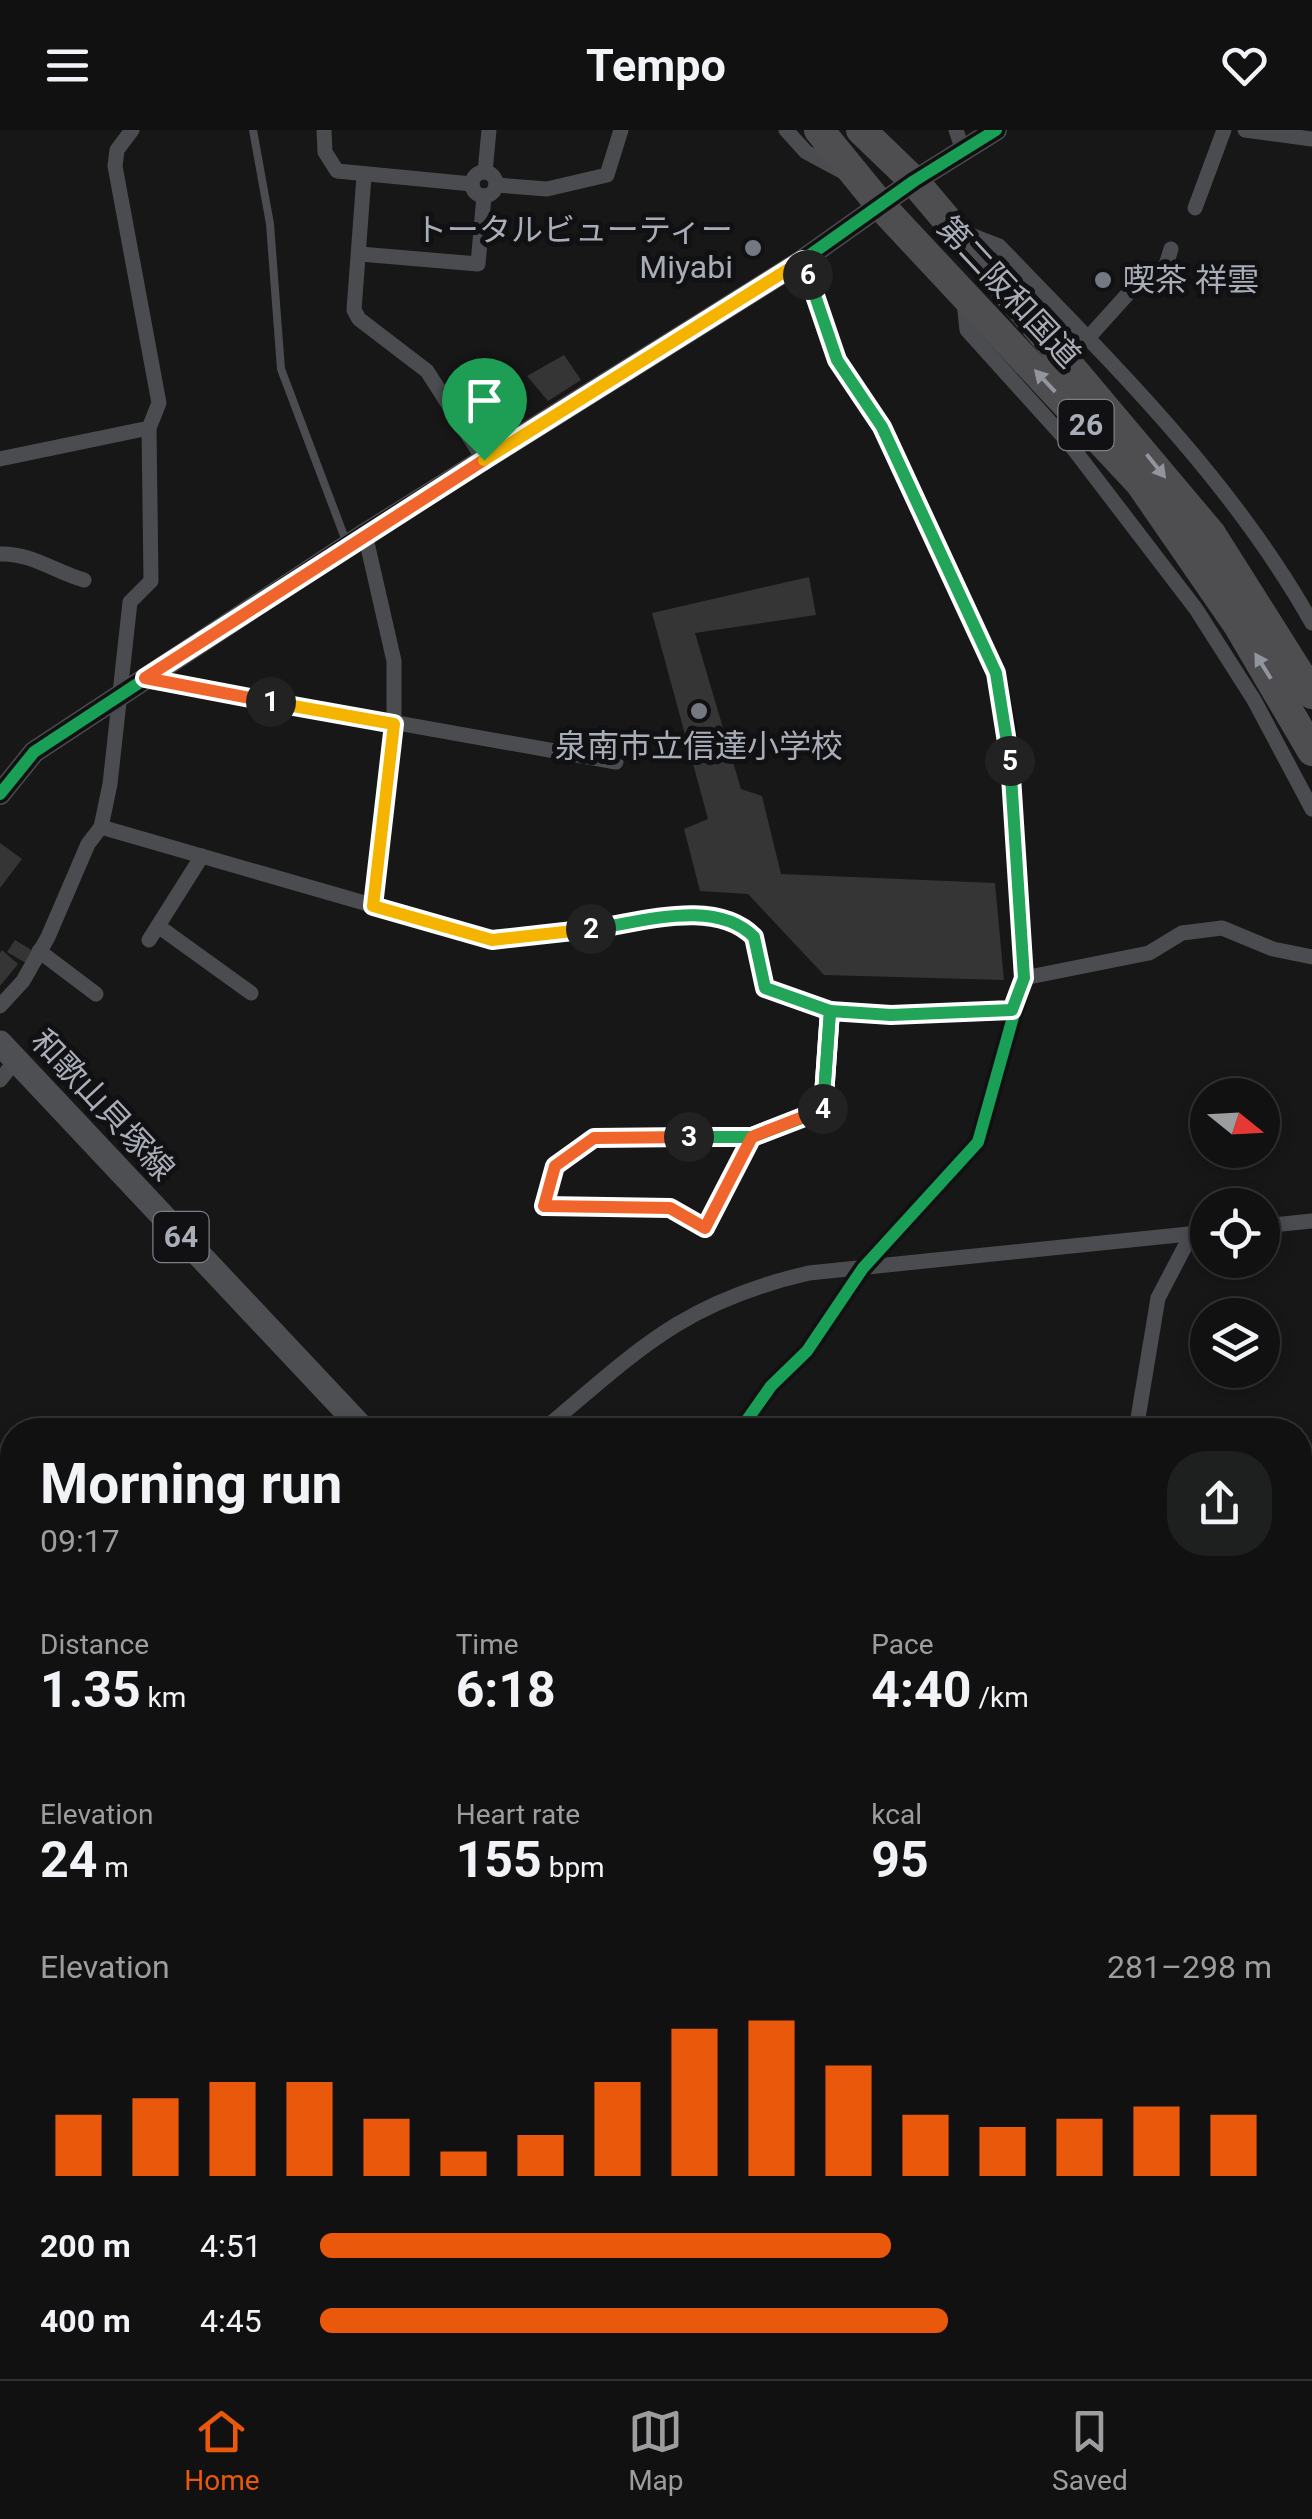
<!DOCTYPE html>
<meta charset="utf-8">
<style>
:root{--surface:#111;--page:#1e1f1f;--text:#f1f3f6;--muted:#9c9d9f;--line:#303131;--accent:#ea580c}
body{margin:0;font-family:Roboto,"Noto Sans JP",sans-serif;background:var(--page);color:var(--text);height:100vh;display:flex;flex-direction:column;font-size:38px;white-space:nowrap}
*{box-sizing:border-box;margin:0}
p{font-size:32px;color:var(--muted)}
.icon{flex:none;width:55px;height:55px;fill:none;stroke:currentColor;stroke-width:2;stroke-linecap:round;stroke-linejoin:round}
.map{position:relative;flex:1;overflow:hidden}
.panel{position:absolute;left:0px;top:1288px;width:1312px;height:962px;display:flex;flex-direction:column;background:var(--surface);border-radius:40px 40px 0 0;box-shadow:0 5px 15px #0003,0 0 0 2px var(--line)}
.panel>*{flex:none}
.needle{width:65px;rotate:108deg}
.buttons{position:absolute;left:1190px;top:948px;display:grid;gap:20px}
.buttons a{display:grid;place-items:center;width:90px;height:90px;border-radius:50%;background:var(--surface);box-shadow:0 5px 15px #0003,0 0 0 2px var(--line);font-size:50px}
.pin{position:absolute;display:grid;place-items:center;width:85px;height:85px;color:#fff;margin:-102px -42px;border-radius:50% 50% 50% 0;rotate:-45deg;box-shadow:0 0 10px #0007}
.pin .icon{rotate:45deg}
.km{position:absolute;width:50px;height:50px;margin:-25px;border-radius:50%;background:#222;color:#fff;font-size:28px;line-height:50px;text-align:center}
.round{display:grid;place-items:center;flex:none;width:105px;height:105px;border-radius:40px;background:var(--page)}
.summary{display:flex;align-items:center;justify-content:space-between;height:170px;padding:0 40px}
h1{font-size:55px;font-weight:700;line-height:75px}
.figures{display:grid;grid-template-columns:repeat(3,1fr);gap:15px;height:170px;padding:10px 40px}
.figures div{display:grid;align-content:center}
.figures b{font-size:50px;font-weight:700}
.figures small{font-size:28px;font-weight:400}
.figures p{font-size:28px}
.chart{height:280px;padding:20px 40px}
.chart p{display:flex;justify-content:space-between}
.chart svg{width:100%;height:180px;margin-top:10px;stroke:var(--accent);stroke-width:6}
ul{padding:0 40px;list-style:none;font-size:32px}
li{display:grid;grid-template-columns:160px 120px 1fr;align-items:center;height:75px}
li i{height:25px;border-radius:12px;background:var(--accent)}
header{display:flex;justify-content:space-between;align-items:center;height:130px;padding:0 40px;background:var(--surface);font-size:45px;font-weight:700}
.menu{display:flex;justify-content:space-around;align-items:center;height:140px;border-top:2px solid var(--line);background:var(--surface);font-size:28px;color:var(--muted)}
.menu a{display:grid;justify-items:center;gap:5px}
.menu .selected{color:var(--accent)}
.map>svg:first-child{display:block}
.building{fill:#353536}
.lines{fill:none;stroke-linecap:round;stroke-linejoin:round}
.lane{stroke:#4b4c50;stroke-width:8}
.street{stroke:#4b4c50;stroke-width:15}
.secondary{stroke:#4a4a4e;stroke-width:22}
.primary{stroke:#4d4f52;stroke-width:25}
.highway{stroke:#4e4e51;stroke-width:30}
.cycleway-casing{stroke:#111113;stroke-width:19}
.cycleway{stroke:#1a9f57;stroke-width:12}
.oneway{fill:#92959e}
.split-1-casing{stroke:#fff;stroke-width:20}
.split-2-casing{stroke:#fff;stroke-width:20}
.split-3-casing{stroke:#fff;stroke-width:20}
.split-4-casing{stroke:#fff;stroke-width:20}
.split-5-casing{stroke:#fff;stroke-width:20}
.split-6-casing{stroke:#fff;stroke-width:20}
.split-7-casing{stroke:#fff;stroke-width:20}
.split-1{stroke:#f0652b;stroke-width:12}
.split-2{stroke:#f5b400;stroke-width:12}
.split-3{stroke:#22a559;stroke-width:12}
.split-4{stroke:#f0652b;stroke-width:12}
.split-5{stroke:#22a559;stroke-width:12}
.split-6{stroke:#22a559;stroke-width:12}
.split-7{stroke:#f5b400;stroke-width:12}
.poi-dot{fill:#757880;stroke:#111113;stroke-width:4}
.labels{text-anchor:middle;stroke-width:10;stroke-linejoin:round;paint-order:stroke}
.shield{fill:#111113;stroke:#7b7e86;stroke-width:2.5}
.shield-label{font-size:30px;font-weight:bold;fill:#a8adb8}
.poi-label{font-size:32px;fill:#a8adb8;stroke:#111113;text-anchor:end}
.street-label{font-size:32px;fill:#a8adb8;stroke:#111113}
</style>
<header><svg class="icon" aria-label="menu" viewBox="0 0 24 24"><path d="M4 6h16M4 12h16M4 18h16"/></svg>Tempo<svg class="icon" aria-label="heart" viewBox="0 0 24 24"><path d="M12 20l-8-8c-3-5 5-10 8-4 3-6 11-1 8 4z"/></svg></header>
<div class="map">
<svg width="1312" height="2249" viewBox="0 0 1312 2249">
<rect width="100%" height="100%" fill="#171717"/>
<!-- building -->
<g class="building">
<path d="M564 225 581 250 548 271 527 246Z"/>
<path d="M809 447 816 485 695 503 741 659 762 666 781 744 995 753 1004 850 824 845 748 764 700 761 684 699 708 689 652 483Z"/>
<path d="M0 713 22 729 0 758Z"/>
<path d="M15 810 33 821 26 833 7 822Z"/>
<path d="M2 820 18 834 0 856V823Z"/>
</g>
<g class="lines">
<!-- lane -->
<g class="lane">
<path d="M253 0 270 94 281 239 346 411"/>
<path d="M1300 2024 1312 2021"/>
</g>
<!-- street -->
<g class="street">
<path d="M324 0 325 22 337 41 472 54"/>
<path d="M786 0 806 22 845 43"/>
<path d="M956 0 963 21"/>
<path d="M1245 0 1312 9"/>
<circle cx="484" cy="54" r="12"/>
<path d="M485 42 489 0"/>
<path d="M364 46 354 180 359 189 427 241 484 330"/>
<path d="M496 55 547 59 607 45 621 0"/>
<path d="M1195 78 1224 0"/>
<path d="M968 104 999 116C1113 234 1231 349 1312 493"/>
<path d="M360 124 478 134 484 66"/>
<path d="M964 172 967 200 1069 313 1196 479 1254 570 1312 679"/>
<path d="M1088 208 1134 157 1161 151 1171 119"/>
<path d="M0 329 149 298 159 273 115 36 117 20 132 0"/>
<path d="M365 404 394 531V595L373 776"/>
<path d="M0 424C32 423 55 442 84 450"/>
<path d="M145 548 616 632"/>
<path d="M101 697 493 810 701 785 726 788 755 807 765 859C841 896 930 883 1013 880"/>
<path d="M158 796 251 863"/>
<path d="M149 810 202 726"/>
<path d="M39 821 96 864"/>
<path d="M1024 848 1149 823 1182 803 1222 798 1273 819 1312 827"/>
<path d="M0 876 23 851 48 807 88 714 101 697 110 654 130 472 151 451 149 298"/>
<path d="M0 950 16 930"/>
<path d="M751 1007 705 1098 669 1078 544 1076 555 1036 594 1008 751 1007 823 980 831 881"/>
<path d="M1262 1096 1312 1091"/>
<path d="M543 1300C638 1220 683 1172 809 1143L1208 1102"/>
<path d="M740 1300 771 1256 807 1221 863 1138 978 1012 1024 848 1008 599 996 543 882 297 837 230 803 130"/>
<path d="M1136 1300 1158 1168 1192 1103"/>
<path d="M0 1428 12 1439"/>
<path d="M0 1527 12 1513"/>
<path d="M1300 1583 1312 1576"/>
<path d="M0 1608 12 1618"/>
<path d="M1300 1680 1312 1603"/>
<path d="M0 1698 12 1683"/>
<path d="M0 1870 12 1878"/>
<path d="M1300 1877 1303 1853"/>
<path d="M1300 1941 1312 1974"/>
<path d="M1300 2158 1312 2148"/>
<path d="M461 2238 491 2249"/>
<path d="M209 2249 223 2238"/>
<path d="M571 2249 579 2238"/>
<path d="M883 2249 886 2238"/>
<path d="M1204 2249 1219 2238"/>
</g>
<!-- secondary -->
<path class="secondary" d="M0 664 34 622 365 404 803 130 914 51 996 0"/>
<!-- primary -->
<g class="primary">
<path d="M0 913 364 1300"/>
<path d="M1265 2238 1274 2249"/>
</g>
<!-- highway -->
<g class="highway">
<path d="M819 0 881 76 1140 353 1238 495 1312 621"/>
<path d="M861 0 914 51 1211 404 1312 564"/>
</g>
<!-- cycleway casing -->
<g class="cycleway-casing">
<g id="cycleway">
<path d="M0 664 34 622 365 404 803 130 914 51 996 0"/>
<path d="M740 1300 771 1256 807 1221 863 1138 978 1012 1024 848 1008 599 996 543 882 297 837 230 803 130"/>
</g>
</g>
<!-- cycleway -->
<use href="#cycleway" class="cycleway"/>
</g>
<!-- one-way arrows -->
<defs><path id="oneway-solid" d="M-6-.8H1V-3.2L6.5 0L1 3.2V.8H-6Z" transform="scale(2.5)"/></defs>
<g class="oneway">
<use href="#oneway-solid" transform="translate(1045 251) rotate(-133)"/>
<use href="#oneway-solid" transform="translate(1156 336) rotate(51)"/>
<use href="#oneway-solid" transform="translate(1263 536) rotate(-122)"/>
</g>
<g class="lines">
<!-- split-1 casing -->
<g class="split-1-casing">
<path id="split-1" d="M271 572 145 548 484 330"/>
</g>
<!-- split-2 casing -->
<g class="split-2-casing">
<path id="split-2" d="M271 572 394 594 373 776 492 810 591 799"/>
</g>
<!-- split-3 casing -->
<g class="split-3-casing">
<path id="split-3" d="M591 799C640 793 715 767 754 807L765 858 830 881 823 980 752 1007H689"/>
</g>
<!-- split-4 casing -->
<g class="split-4-casing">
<path id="split-4" d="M689 1007 594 1008 555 1036 544 1076 670 1078 705 1098 752 1007 823 979"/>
</g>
<!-- split-5 casing -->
<g class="split-5-casing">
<path id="split-5" d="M823 979 830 881 891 885 1012 880 1024 848 1010 631"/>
</g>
<!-- split-6 casing -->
<g class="split-6-casing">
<path id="split-6" d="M808 145 837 230 882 297 996 543 1010 631"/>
</g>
<!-- split-7 casing -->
<g class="split-7-casing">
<path id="split-7" d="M484 330 803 130 808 145"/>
</g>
<!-- split-1 -->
<use href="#split-1" class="split-1"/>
<!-- split-2 -->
<use href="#split-2" class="split-2"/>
<!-- split-3 -->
<use href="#split-3" class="split-3"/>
<!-- split-4 -->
<use href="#split-4" class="split-4"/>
<!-- split-5 -->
<use href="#split-5" class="split-5"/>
<!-- split-6 -->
<use href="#split-6" class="split-6"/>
<!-- split-7 -->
<use href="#split-7" class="split-7"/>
</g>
<!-- markers -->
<g class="poi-dot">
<circle cx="753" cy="118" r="10"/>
<circle cx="1103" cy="150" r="10"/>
<circle cx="699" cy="581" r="10"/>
</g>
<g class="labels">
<!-- shield labels -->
<g class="shield">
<rect x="1058.5" y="270" width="55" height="50" rx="8"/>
<rect x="153.5" y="1082" width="55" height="50" rx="8"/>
</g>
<g class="shield-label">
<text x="1086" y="305">26</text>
<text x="181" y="1117">64</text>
</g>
<!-- poi labels -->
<g class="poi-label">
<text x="733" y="111">トータルビューティー<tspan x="733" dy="37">Miyabi</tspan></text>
<text x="1123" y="161" text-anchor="start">喫茶 祥雲</text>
<text x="699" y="627" text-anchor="middle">泉南市立信達小学校</text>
</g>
<!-- street labels -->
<g class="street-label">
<text transform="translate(1009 162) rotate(47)" y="11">第二阪和国道</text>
<text transform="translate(103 975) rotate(47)" y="11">和歌山貝塚線</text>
</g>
</g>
</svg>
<div class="buttons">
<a><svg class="needle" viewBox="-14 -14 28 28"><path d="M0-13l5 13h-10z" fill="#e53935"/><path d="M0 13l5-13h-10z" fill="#9c9d9f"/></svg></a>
<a><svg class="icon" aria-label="locate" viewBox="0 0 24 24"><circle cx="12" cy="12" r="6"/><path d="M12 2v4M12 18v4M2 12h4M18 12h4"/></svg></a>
<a><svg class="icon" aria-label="layers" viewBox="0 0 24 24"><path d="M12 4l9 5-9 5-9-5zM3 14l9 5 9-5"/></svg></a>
</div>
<div class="pin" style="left:484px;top:330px;background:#1e9e55"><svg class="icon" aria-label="arrive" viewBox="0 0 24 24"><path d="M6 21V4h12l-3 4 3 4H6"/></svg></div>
<b class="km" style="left:271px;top:572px">1</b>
<b class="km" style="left:591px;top:799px">2</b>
<b class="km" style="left:689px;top:1007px">3</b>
<b class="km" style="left:823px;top:979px">4</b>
<b class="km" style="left:1010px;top:631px">5</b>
<b class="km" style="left:808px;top:145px">6</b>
<section class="panel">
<div class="summary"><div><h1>Morning run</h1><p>09:17</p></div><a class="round"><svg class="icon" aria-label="share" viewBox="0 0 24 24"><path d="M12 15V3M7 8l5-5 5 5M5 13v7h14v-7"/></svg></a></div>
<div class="figures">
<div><p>Distance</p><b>1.35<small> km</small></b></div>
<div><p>Time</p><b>6:18</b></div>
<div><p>Pace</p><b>4:40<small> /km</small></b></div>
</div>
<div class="figures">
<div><p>Elevation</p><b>24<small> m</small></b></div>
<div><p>Heart rate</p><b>155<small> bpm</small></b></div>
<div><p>kcal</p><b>95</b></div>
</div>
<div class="chart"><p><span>Elevation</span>281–298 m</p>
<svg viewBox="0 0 160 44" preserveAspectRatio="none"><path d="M5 44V29M15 44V25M25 44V21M35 44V21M45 44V30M55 44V38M65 44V34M75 44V21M85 44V8M95 44V6M105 44V17M115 44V29M125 44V32M135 44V30M145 44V27M155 44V29"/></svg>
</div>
<ul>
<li><b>200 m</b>4:51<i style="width:60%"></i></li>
<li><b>400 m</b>4:45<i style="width:66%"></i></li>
</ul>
</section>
</div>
<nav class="menu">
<a class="selected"><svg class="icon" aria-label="home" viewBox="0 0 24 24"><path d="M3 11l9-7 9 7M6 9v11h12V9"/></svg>Home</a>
<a><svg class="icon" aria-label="map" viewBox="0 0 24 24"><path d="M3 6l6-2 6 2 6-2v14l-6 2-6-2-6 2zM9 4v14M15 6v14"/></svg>Map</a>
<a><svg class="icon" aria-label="saved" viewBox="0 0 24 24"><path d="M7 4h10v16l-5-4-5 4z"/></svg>Saved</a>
</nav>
